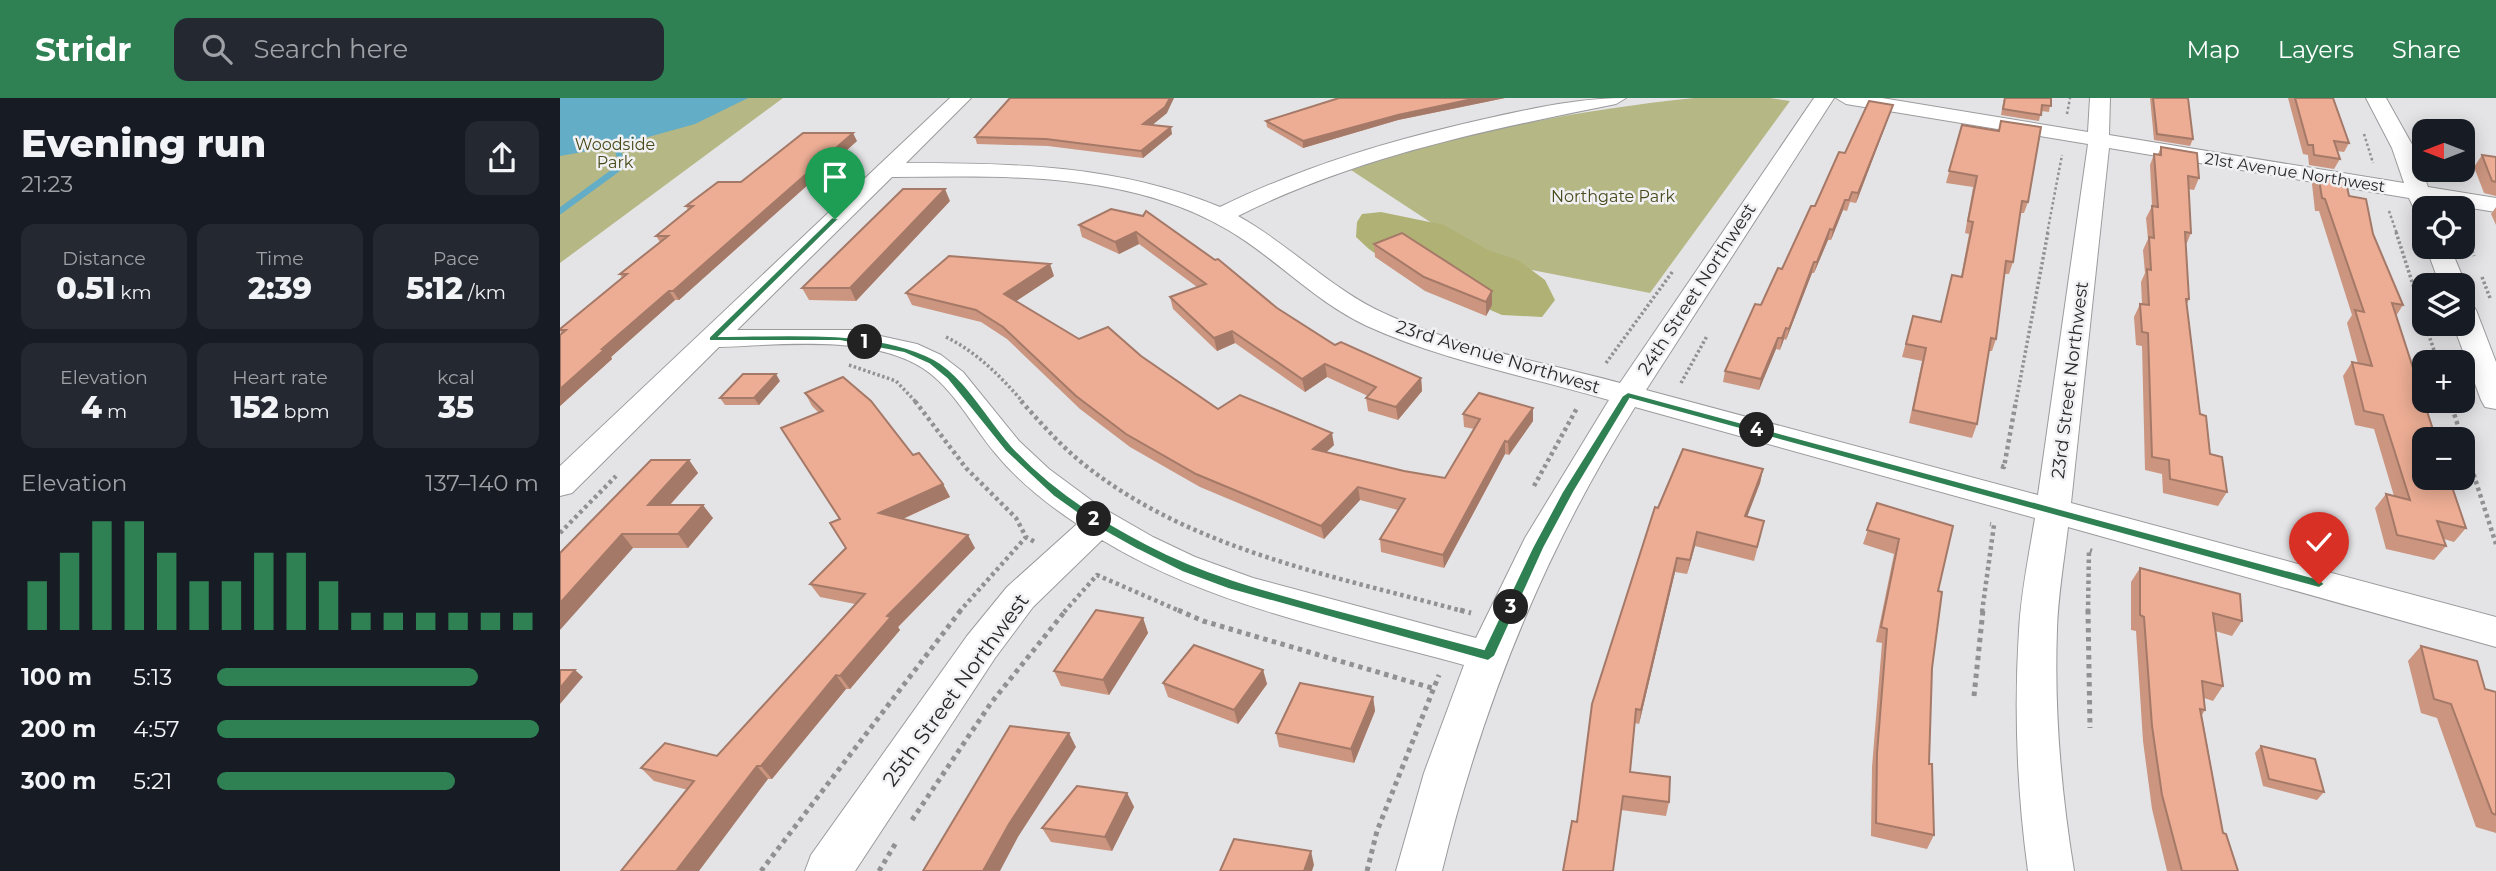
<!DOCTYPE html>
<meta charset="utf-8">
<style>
:root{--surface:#171b24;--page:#242831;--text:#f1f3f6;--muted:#9ea1a6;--accent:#2f8153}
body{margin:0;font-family:Montserrat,sans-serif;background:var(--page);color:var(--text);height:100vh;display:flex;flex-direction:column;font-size:26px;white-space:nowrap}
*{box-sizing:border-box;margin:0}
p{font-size:23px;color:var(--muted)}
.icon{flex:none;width:38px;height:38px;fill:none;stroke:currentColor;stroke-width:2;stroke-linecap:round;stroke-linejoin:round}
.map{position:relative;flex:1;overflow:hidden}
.sheet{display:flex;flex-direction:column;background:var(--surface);width:560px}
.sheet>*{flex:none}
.needle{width:46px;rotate:270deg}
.buttons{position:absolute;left:1852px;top:21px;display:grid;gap:14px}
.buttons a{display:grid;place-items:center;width:63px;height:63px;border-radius:14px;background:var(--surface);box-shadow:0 4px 18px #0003;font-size:35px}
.pin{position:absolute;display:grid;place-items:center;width:60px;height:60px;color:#fff;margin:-72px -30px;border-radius:50% 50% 50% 0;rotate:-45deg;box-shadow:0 0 7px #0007}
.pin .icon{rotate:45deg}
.km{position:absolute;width:35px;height:35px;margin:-18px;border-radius:50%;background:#222;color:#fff;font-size:19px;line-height:35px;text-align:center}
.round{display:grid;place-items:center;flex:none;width:74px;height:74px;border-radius:14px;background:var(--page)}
.head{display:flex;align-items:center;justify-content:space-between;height:119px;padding:0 21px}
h1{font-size:38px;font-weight:800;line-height:52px}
.figures{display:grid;grid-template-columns:repeat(3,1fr);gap:10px;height:119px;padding:7px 21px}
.figures div{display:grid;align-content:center;border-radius:14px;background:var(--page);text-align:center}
.figures b{font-size:30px;font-weight:800}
.figures small{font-size:19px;font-weight:400}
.figures p{font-size:19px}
.chart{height:196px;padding:14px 21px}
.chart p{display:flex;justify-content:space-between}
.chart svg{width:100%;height:126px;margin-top:7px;stroke:var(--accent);stroke-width:6}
ul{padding:0 21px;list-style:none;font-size:23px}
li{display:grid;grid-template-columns:112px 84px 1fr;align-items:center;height:52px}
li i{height:18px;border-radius:9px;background:var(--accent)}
header{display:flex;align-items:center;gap:42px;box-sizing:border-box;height:98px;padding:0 35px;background:var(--accent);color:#fff}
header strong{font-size:33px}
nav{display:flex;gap:38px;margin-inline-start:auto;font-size:24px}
.search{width:490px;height:63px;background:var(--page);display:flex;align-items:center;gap:18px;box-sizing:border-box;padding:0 24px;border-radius:14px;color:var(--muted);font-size:26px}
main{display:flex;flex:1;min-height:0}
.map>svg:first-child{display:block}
.green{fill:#b5b785}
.forest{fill:#b0b275}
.water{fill:#63adc6}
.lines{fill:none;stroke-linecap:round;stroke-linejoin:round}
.stream{stroke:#63adc6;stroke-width:6}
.minor-casing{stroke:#9b9b9d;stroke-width:2}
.path-far3{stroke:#919193;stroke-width:2.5;stroke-dasharray:2.5 2.5;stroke-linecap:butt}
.path-far2{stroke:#919193;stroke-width:3.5;stroke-dasharray:2.5 2.5;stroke-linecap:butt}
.path-far1{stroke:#919193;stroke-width:4.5;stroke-dasharray:3.5 3.5;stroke-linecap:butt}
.path{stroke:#919193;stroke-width:5;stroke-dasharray:4.5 4.5;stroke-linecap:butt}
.minor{fill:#fff;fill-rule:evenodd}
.wall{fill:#cb957f}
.shaded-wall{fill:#a57968}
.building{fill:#ecad94;stroke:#a57968;stroke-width:2}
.route{fill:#2f8153;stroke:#fff;stroke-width:2}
.labels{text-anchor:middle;stroke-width:5;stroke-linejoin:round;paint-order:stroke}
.far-park-label{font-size:16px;fill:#494a1b;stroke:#f1f1f4}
.far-street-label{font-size:16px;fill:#29292a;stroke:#f1f1f4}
.street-label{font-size:18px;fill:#29292a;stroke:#f1f1f4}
.near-street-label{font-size:21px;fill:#29292a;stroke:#f1f1f4}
</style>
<header>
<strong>Stridr</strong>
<div class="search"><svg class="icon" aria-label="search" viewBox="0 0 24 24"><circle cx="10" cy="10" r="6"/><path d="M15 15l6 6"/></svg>Search here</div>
<nav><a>Map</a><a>Layers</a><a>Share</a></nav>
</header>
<main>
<section class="sheet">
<div class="head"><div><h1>Evening run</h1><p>21:23</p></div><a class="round"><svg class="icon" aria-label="share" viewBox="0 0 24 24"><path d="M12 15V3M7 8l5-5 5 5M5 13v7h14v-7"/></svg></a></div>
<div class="figures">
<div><p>Distance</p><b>0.51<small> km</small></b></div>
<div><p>Time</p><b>2:39</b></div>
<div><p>Pace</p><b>5:12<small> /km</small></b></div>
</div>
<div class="figures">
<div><p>Elevation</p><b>4<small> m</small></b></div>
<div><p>Heart rate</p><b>152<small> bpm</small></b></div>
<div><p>kcal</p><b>35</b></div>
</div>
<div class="chart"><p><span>Elevation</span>137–140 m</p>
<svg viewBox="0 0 160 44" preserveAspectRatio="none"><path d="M5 44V27M15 44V17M25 44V6M35 44V6M45 44V17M55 44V27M65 44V27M75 44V17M85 44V17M95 44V27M105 44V38M115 44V38M125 44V38M135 44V38M145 44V38M155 44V38"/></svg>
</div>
<ul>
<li><b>100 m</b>5:13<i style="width:81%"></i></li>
<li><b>200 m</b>4:57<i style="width:100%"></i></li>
<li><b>300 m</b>5:21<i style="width:74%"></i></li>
</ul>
</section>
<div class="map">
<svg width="1936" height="773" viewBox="0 0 1936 773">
<rect width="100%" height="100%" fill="#e4e4e7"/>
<!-- green -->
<g class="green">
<path d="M0 0H223L0 165Z"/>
<path d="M1134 0H1210L1230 3 1090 195 931 164 791 72C901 34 1019 12 1134 0Z"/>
</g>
<!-- forest -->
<path class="forest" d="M821 114 884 127 928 152 958 162 985 182 995 202 982 219 942 217 914 205C909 142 852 174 813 154 807 150 802 144 796 139L797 124 802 116Z"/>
<!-- water -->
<path class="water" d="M0 0H188L135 26 56 48 0 58Z"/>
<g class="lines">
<!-- stream -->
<path class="stream" d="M0 113 63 67 56 48"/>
<!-- minor casing -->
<g class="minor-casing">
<g id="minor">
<path d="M390 0H411L346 65C453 65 559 67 660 109 746 67 835 41 929 20 975 10 1019 0 1066 0L1056 6C926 32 798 58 678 118 727 145 766 186 815 211 888 247 982 264 1060 285L1254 0H1274L1086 292 1478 397 1528 46 1286 6 1276 0H1322L1528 34 1530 0H1550L1549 37 1844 85 1832 50 1806 0H1826L1854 50 1868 89 1936 100V114L1873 104 1876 110H1864V117L1856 115 1849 100 1549 50 1511 405 1936 519V549L1508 429C1504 463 1498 498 1497 531 1494 613 1501 693 1514 773H1468C1457 693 1454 613 1459 532 1461 495 1469 457 1475 420L1075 309C984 453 922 608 882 773H836L864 675 904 567C784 534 650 508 542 442L473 509 435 560 295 773H245L251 757 407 538 447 489 517 426C487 406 459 384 436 356 412 328 395 292 364 271 311 236 220 247 159 249L12 395 0 398V368ZM332 79C444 78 568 73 668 132 716 160 755 204 807 228 881 262 970 279 1049 302L965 440 916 540 693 480 635 459 593 439 539 408 489 371 459 343 403 274 381 257 357 246 293 232H177Z"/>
<path d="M1866 149H1890L1906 187 1902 193V187H1880Z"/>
<path d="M1902 204 1912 206 1916 212 1936 264V311L1925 309 1921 302 1893 226H1902Z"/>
</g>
</g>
<!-- path-far3 -->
<g class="path-far3">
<path d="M1507 16 1510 0"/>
<path d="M1804 36 1813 65"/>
<path d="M1829 113 1837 136"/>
<path d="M1902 126 1906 136"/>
<path d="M1487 136 1502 57"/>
</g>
<!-- path-far2 -->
<g class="path-far2">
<path d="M1836 134 1864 221"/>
<path d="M1905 134 1914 158"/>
<path d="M1922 179 1930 200"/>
<path d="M1865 226 1878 264"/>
<path d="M386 239C418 255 440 278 463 304"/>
<path d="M1046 265 1113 173"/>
<path d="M289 267 336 283 356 304"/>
<path d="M1121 285 1147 238"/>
<path d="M1456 304 1488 134"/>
</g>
<!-- path-far1 -->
<g class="path-far1">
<path d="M355 303 406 370 456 420 466 439 475 444"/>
<path d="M461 303C480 324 499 346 521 364 629 452 775 478 906 514"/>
<path d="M1890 303 1936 446"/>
<path d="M1441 368 1444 369 1456 303"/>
<path d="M974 388 1017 310"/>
<path d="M0 435 56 378"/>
<path d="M399 514 466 439"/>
<path d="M504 514 537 477 622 514"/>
<path d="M1422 514 1434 427 1430 426"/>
<path d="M1528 514 1529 452 1532 453"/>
</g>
<!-- path -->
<g class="path">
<path d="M618 512 643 523 872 590"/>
<path d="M900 512 911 515"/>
<path d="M1528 512 1530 630"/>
<path d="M1414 598 1423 512"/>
<path d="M352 722 431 605 506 512"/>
<path d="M201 773 401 512"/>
<path d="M319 773 337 743"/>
<path d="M807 773 817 733 879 577"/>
</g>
<!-- minor -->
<use href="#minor" class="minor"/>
</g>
<!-- wall -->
<g class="wall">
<path d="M779 0H945L838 22 743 50 707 29 706 23Z"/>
<path d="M1444 0H1491L1489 14 1481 13 1479 23 1441 17Z"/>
<path d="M1590 0H1628L1633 41 1630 48 1594 42Z"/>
<path d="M1728 0H1773L1789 45 1784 54 1777 53 1780 61 1774 71 1749 67 1748 57 1743 56Z"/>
<path d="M1333 7 1330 16 1296 105 1290 104 1287 113 1283 112 1271 142H1268L1254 175H1252L1226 242 1224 241 1220 252 1216 251 1199 292 1163 284 1165 273 1222 171 1285 55Z"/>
<path d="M607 15 592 27 612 36 583 60 488 48 417 46 415 39Z"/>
<path d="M1441 23 1468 104 1464 115H1460L1453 164 1449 176H1444L1436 241 1432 253H1429L1417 326 1412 340 1349 325 1362 263 1342 259 1353 218 1380 224 1392 177 1401 179 1409 136 1405 135 1413 89 1386 85 1402 27 1438 33Z"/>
<path d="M297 43 119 202H115L51 259 52 261 0 308V237H1L0 231 62 180 60 176 100 144 96 138 128 112 126 108 181 84Z"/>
<path d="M1601 49 1639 80 1634 92 1628 91 1631 135 1626 147 1629 201 1627 206 1640 316 1650 356 1667 394 1658 408 1603 395 1602 376 1585 372 1582 248 1576 247 1574 219 1580 206H1582L1581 184 1585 175 1583 152 1588 141 1586 120 1592 108 1590 67 1594 56H1598Z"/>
<path d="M1922 57 1936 59V98L1924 95 1914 69Z"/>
<path d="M1758 75 1789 98 1813 136 1843 207 1836 218 1906 430 1894 444 1884 441 1886 448 1874 462 1826 451 1815 410 1826 396 1834 398 1814 331 1795 327 1783 278 1792 264 1798 266 1787 225 1792 217 1759 113H1755L1752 86Z"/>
<path d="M390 103 296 203 249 202 242 190Z"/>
<path d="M1936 109V127L1931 116Z"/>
<path d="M551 111 717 210 775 247 861 280 862 293 838 322 808 313 806 300 808 298 767 279 745 294 675 245 657 253 613 211 610 199 637 189 579 146 559 156 522 139 519 127Z"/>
<path d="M814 146 932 207 926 218 865 193 815 159Z"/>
<path d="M494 178 456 203 519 241 581 258 658 311 774 347 766 354 844 373 885 380 914 331 904 329 903 316 973 310V323L949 357 945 356 884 470 821 454 820 441 838 412 800 402 764 441 640 389 570 349 520 311 447 241 421 224 352 207 346 195Z"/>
<path d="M220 283 199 307H165L160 300Z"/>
<path d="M245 295 353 357 383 386 390 399 343 421 415 450 338 529 340 532 290 591H286L212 681H208L128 692 94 683 81 670 157 658 295 506 260 499 250 486 286 450 259 315 252 308Z"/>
<path d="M129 362 138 375 110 407 153 420 128 450H73L0 455Z"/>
<path d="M1203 371 1200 385 1187 419 1201 437 1194 463 1135 448 1127 476 1115 474 1079 626 1075 625 1070 674 1109 704 1106 718 1061 712 1017 724 1098 410Z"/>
<path d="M1317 405 1378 493 1372 570 1369 666 1374 737 1367 751 1311 738 1312 669 1322 545 1316 544 1334 456 1303 446Z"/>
<path d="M1580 470 1682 523 1672 538 1655 533 1663 588 1653 603 1644 600 1645 612 1642 617 1663 735 1678 773H1607L1592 711 1583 643 1576 533 1571 532V484Z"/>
<path d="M583 520 588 535 549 597 501 588 494 573Z"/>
<path d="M1861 548 1925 591 1936 594V735L1916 729 1877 620 1861 615 1848 563Z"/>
<path d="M703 572 707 586 678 626 608 599 603 585Z"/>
<path d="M813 599 815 613 794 665 719 649 716 635Z"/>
<path d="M1701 648 1764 694 1757 702 1703 688 1695 655Z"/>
<path d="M567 695 574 709 552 753 491 744 482 730Z"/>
</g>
<!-- shaded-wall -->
<g class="shaded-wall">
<path d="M610 0H614L607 15 585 33 583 26Z"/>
<path d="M917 0H945L838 22 743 50V43L838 17Z"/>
<path d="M1333 7 1330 16 1296 105 1298 95Z"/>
<path d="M611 29 612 36 583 60 581 53Z"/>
<path d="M293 35 297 43 119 202 113 193Z"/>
<path d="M385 91 390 103 296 203 290 190Z"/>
<path d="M1285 102 1283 112 1271 142 1273 132Z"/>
<path d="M1270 131 1268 142 1254 175 1257 164Z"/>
<path d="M576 134 579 146 559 156 555 144Z"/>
<path d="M1254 164 1252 175 1226 242 1229 231Z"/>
<path d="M490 166 494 178 449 208 444 196Z"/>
<path d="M109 193 115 202 51 259 52 261 0 308V291L42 251Z"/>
<path d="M932 193V207L926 218V204Z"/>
<path d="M1226 230 1224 241 1220 252 1222 240Z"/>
<path d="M672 233 675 245 657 253 654 240Z"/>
<path d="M1218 240 1216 251 1199 292 1201 281Z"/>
<path d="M765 266 767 279 745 294 742 281Z"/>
<path d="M216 276 220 283 199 307 194 300Z"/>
<path d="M861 280 862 293 838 322 836 309Z"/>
<path d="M973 310V323L949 357 948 344Z"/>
<path d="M772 335 774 347 756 364 753 351Z"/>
<path d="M945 343V356L884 470 883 457Z"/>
<path d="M129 362 138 375 98 420 88 407Z"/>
<path d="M1203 371 1200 385 1182 432 1185 418Z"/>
<path d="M383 386 390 399 327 428 319 415Z"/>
<path d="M798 389 800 402 764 441 761 428Z"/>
<path d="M143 407 153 420 128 450 118 436Z"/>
<path d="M1137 434 1135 448 1127 476 1130 462Z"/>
<path d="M62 436 73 450 0 532V505Z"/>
<path d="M408 437 415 450 338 529 340 532 290 591 280 578 327 518Z"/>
<path d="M1117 460 1115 474 1079 626 1081 612Z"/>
<path d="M583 520 588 535 549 597 543 582Z"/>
<path d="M15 572 23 579 0 606V590Z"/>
<path d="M703 572 707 586 678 626 674 612Z"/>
<path d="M276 577 286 591 212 681 201 668Z"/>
<path d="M813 599 815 613 794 665 791 651Z"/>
<path d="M509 635 516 649 458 739 440 773H423L449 726Z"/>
<path d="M197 668 208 681 139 773H116Z"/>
<path d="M567 695 574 709 552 753 545 739Z"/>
<path d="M751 753 754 767 752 773H744Z"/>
</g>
<!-- building -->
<g class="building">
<path d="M450 0H610L605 9 583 26 611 29 581 53 486 41 415 39Z"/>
<path d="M779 0H917L838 17 743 43 706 23Z"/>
<path d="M1445 0H1491V8L1482 7 1481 17 1443 11Z"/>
<path d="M1593 0H1628L1633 41 1597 36Z"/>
<path d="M1735 0H1773L1789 45 1774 43 1780 61 1754 57 1753 47H1748Z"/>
<path d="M1309 3 1333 7 1298 95 1292 94 1289 102H1285L1273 132 1270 131 1257 164H1254L1229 231 1226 230 1222 240H1218L1201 281 1165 273 1195 206 1201 207 1218 170 1222 171 1251 108H1255L1279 54 1285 55Z"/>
<path d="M1441 23 1481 29 1468 104 1462 103 1453 164 1446 163 1436 241 1431 240 1417 326 1353 312 1366 250 1346 246 1353 218 1381 224 1392 177 1402 179 1413 124 1408 123 1417 78 1389 73 1402 27 1439 33Z"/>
<path d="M243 35H293L113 193H109L42 251H45L0 291V237L6 232H0V231L67 176H60L108 138H96L133 108H126L158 84H181Z"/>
<path d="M1601 49 1637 55 1639 80 1628 78 1631 135 1625 134 1629 201H1626L1640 316 1646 318 1650 356 1662 359 1667 394 1610 381 1609 362 1592 359 1588 235 1582 234 1580 206 1589 207 1587 171 1591 172 1589 139 1594 140 1592 108 1598 109 1594 56 1601 57Z"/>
<path d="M1922 57 1936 59V84L1932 83Z"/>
<path d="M1758 75 1785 79 1789 98 1806 101 1813 136 1843 207 1832 205 1876 341H1864V380H1889L1906 430 1877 423 1886 448 1837 437 1826 396 1850 402 1823 317 1804 313 1792 264 1812 268 1795 212 1804 214 1765 101 1762 100Z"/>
<path d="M343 91H385L290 190H242Z"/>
<path d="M551 111 583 118 586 113 655 162 658 161 717 210 775 247 781 244 861 280 836 309 806 300 816 289 765 266 742 281 672 233 654 240 610 199 646 186 576 134 555 144 519 127Z"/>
<path d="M842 135 932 193 926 204 864 179 814 146Z"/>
<path d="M389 158 490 166 444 196 519 241 548 229 581 258 658 311 680 297 772 335 753 351 844 373 885 380 920 321 903 316 919 295 973 310 948 344 945 343 883 457 820 441 845 401 798 389 761 428 636 376 566 336 516 298 443 229 416 212 346 195Z"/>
<path d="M183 276H216L194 300H160Z"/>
<path d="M283 279 311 303 353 357 359 355 383 386 319 415 408 437 327 518 331 519 280 578 276 577 201 668H197L116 773H61L134 683 81 670 105 645 157 658 305 496 250 486 286 450 270 425 280 421 221 330 263 313 245 295Z"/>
<path d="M1123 351 1203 371 1185 418 1204 423 1197 449 1137 434 1130 462 1117 460 1081 612 1076 611 1070 674 1110 679 1109 704 1063 698 1053 773H1003L1012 723 1017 724 1032 606 1095 409 1098 410Z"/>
<path d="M91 362H129L88 407H143L118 436H62L0 505V455Z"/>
<path d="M1317 405 1393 428 1378 493 1382 494 1372 570 1369 666H1372L1374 737 1316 725 1317 655 1327 531 1321 529 1339 441 1307 432Z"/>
<path d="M1580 470 1680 496 1682 523 1653 515 1663 588 1642 583 1645 612 1640 611 1663 735 1666 736 1678 773H1622L1602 697 1592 628 1584 519 1580 517Z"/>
<path d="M536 512 583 520 543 582 494 573Z"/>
<path d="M634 547 703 572 674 612 603 585Z"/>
<path d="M1861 548 1917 563 1925 591 1936 594V717L1932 715 1891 606 1874 601Z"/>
<path d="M0 572H15L0 590Z"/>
<path d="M740 585 813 599 791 651 716 635Z"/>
<path d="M450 628 509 635 449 726 423 773H363Z"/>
<path d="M1701 648 1755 661 1764 694 1709 681Z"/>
<path d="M517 688 567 695 545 739 482 730Z"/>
<path d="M674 741 751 753 744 773H660Z"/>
</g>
<!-- route -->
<path class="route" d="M272 119 279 121 160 238C225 238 315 230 374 261 404 277 428 321 451 347 488 388 538 421 587 446 644 476 704 492 766 509 819 523 871 537 924 551L972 450 1002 394 1062 298 1068 294 1759 481 1765 486 1759 490 1070 301 1014 394 984 450 935 558 928 563 668 491 622 474 578 452 535 428 493 398 445 353 387 281 369 266 344 255 280 243H149V239Z"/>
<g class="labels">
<!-- far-park labels -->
<g class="far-park-label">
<text x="55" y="52">Woodside<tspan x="55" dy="18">Park</tspan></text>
<text x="1053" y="104">Northgate Park</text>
</g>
<!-- far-street labels -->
<g class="far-street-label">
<text transform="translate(1735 74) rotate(9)" y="6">21st Avenue Northwest</text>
</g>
<!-- street labels -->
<g class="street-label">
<text transform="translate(1137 191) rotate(-57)" y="6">24th Street Northwest</text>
<text transform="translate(938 259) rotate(17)" y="6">23rd Avenue Northwest</text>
<text transform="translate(1510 282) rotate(-83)" y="6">23rd Street Northwest</text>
</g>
<!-- near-street labels -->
<g class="near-street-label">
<text transform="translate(396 592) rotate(-54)" y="7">25th Street Northwest</text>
</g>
</g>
</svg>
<div class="buttons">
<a><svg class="needle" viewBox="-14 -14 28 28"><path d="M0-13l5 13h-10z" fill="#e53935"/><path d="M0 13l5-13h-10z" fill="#9ea1a6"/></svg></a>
<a><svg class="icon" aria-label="locate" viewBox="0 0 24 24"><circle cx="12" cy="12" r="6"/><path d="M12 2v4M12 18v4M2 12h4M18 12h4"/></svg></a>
<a><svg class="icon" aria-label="layers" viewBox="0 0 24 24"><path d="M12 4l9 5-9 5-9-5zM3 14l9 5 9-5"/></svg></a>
<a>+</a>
<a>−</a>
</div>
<div class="pin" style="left:275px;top:121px;background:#1e9e55"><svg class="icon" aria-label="arrive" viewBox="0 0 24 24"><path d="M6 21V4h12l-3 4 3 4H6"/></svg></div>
<div class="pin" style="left:1759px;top:486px;background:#d93025"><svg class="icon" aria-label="check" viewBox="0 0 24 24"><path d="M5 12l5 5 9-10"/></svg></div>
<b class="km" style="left:305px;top:244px">1</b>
<b class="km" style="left:534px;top:421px">2</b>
<b class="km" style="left:951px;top:509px">3</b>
<b class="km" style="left:1197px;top:332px">4</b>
</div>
</main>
